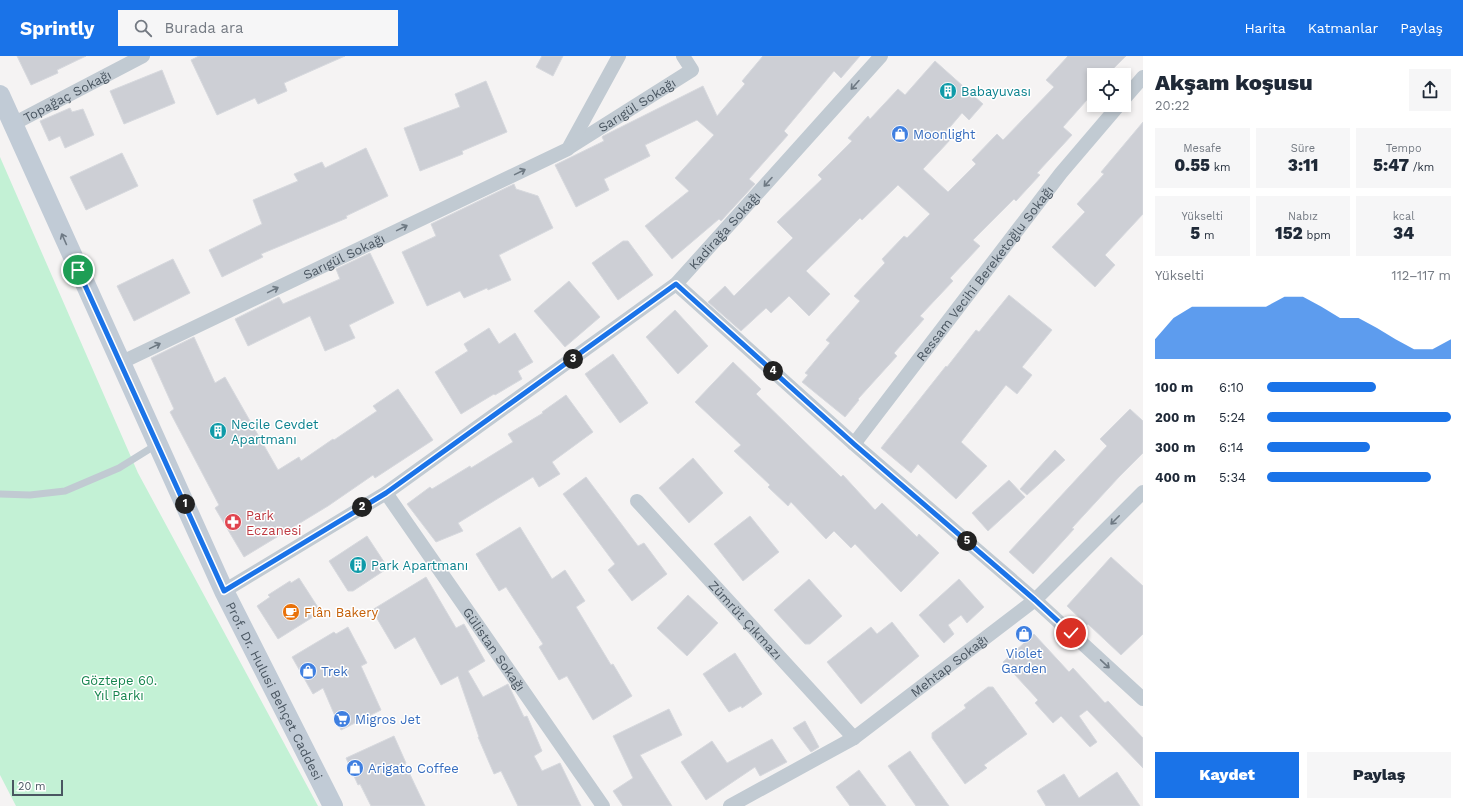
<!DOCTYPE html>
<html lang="tr">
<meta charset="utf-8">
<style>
:root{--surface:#fff;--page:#f6f6f7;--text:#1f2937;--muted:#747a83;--accent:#1a73e8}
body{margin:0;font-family:"Work Sans",sans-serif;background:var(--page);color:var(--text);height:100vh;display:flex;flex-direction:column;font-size:15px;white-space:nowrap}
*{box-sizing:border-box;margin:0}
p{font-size:13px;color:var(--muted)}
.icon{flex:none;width:22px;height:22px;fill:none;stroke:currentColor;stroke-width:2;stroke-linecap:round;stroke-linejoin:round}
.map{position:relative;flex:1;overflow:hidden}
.sheet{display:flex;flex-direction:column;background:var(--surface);width:320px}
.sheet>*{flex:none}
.fabs{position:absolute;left:1087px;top:12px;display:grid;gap:8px}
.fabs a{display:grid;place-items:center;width:44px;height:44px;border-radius:0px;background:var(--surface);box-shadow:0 2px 6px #0003;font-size:20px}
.scale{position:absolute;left:12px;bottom:10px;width:51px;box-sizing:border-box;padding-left:4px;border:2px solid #4a5661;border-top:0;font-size:11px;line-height:14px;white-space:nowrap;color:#4a5661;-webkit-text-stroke:3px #fff;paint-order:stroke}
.pin{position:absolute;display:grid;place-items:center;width:34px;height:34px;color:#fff;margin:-17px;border:2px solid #fff;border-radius:50%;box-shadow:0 1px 4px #0007}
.km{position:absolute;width:20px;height:20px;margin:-10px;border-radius:50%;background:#222;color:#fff;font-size:11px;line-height:20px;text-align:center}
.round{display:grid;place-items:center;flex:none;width:42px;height:42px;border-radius:0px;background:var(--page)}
.overview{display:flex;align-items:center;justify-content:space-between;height:68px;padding:0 12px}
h1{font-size:22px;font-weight:800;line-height:30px}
.metrics{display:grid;grid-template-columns:repeat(3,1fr);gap:6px;height:68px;padding:4px 12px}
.metrics div{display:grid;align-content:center;border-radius:0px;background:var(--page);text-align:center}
.metrics b{font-size:17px;font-weight:800}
.metrics small{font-size:11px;font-weight:400}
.metrics p{font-size:11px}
.chart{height:112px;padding:8px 12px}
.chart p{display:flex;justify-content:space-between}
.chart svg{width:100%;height:72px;margin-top:4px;fill:var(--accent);opacity:.7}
.cta{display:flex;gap:8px;margin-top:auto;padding:8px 12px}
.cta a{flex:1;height:46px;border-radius:0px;background:var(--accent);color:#fff;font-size:16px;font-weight:800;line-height:46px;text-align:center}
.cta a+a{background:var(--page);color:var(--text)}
ul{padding:0 12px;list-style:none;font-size:13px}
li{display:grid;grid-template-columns:64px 48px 1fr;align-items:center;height:30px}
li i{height:10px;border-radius:5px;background:var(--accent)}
header{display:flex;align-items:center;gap:24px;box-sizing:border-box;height:56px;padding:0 20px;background:var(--accent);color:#fff}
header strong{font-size:19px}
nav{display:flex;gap:22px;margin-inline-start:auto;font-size:14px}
.search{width:280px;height:36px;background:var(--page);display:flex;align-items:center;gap:10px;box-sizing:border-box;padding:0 14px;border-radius:0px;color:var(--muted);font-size:15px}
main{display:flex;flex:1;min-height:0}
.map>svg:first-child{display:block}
.green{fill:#c3f1d5}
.building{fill:#cdcfd5;stroke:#d7d9de}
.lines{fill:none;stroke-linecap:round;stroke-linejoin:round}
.lane{stroke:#c1cad2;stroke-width:7}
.street{stroke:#c1cad2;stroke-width:14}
.secondary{stroke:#c1cbd6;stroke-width:20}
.oneway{stroke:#6e7983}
.oneway2{stroke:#6e7984}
.route-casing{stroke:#fff;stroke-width:8}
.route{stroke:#1a73e8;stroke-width:5}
.labels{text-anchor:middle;stroke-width:3;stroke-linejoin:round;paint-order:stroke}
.culture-label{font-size:13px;fill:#0d838f;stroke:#fff;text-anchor:start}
.street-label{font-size:13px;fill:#4a5661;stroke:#fff}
.shop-label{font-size:13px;fill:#366cbe;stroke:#fff;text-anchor:start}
.health-label{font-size:13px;fill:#be3a42;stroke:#fff;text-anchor:start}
.food-label{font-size:13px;fill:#c56008;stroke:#fff;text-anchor:start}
.park-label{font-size:13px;fill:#17864f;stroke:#fff}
</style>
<header>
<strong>Sprintly</strong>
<div class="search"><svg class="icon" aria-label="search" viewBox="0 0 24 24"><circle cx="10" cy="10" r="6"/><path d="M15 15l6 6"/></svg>Burada ara</div>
<nav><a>Harita</a><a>Katmanlar</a><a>Paylaş</a></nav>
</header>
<main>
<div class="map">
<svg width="1143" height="750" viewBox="0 0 1143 750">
<rect width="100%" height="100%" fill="#f5f3f3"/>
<!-- green -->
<path class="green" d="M0 101 138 417 318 750H16L0 719Z"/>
<!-- building -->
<g class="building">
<path d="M17 0H86L57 14 58 17 31 29Z"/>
<path d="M199 0H345L284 27 287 35 258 48 255 42 217 59 191 4Z"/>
<path d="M542 0H563L553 20 536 11Z"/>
<path d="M763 0H860L841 22 834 15 784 75 788 79 749 123 755 128 721 165 719 163 672 203 645 170 689 135 675 122 714 79 697 64 645 89 650 100 604 123 609 134 576 151 555 109 604 85 602 81 603 80 703 30 717 60 745 28 742 25Z"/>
<path d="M1068 0H1126L1107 19H1094V36L1063 71 1072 79 1037 117 1040 119 1016 145 1014 143 973 184 980 190 950 222 953 225 920 260 924 263 894 297 897 300 858 343 859 344 845 361 802 326 808 319 805 317 830 287 826 284 860 245 854 240 885 207 882 203 904 180 907 182 930 158 898 129 862 164 860 162 806 215 830 238 809 260 789 240 771 257 766 252 741 275 708 246 725 230 734 240 793 182 777 166 822 123 818 119 852 85 848 82 868 60 870 63 898 33 905 39 935 5 983 48 969 64 962 57 945 77 951 83 923 113 948 136 976 108 972 104 997 78 1003 84 1054 31 1046 24Z"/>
<path d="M162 14 175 47 124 68 110 35Z"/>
<path d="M486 25 507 76 462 95 463 98 420 115 404 72 460 51 455 38Z"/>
<path d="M70 52 72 56 83 53 94 79 65 92 60 80 49 85 40 65Z"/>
<path d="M1143 66V158L1105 199 1115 209 1095 231 1052 191 1085 156 1077 148 1104 118 1101 116Z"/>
<path d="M366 92 388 140 346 160 347 162 261 198 263 201 222 221 209 194 262 168 253 144 298 125 294 118 322 106 325 112Z"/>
<path d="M122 97 138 130 86 154 70 121Z"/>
<path d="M514 128 516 133 538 140 553 172 499 199 511 224 488 234 487 232 464 242 460 235 427 250 402 196 436 180 431 168Z"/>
<path d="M623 185H628L653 219 618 244 592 207Z"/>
<path d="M370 197 394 247 349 269 355 282 325 295 310 260 248 290 235 263 279 241 283 248 340 223 336 213Z"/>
<path d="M173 203 190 237 134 265 117 230Z"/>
<path d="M569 225 600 261 565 291 534 255Z"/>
<path d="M1009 239 1052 274 1022 311 1032 319 1017 338 1006 329 961 386 987 410 956 443 918 408 911 417 881 392 946 310 947 311 976 274 979 276Z"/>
<path d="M675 254 708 290 678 318 646 281Z"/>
<path d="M489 272 499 288 515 277 533 306 518 315 522 323 495 339 494 338 461 358 435 316 468 295 464 288Z"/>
<path d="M194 281 215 327 225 321 278 414 299 401 301 405 333 383 334 384 377 355 373 350 398 333 433 384 375 422 373 419 328 450 244 501 215 452 219 449 170 356 174 353 151 302Z"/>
<path d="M613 298 648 347 620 367 585 318Z"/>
<path d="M733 306 761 333 756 338 841 421 843 419 875 454 882 447 917 481 919 478 939 497 901 536 855 488 851 492 834 475 826 483 791 446 788 450 768 431 770 429 734 395 741 389 695 346Z"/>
<path d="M566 339 593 376 552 406 560 418 539 431 533 421 458 467 463 475 436 486 407 448 430 431 432 433 470 410 471 412 513 386 508 378 543 357 542 356Z"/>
<path d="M1130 353 1143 365V397L1119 421 1072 472 1074 473 1033 518 1009 496 1107 390 1100 383Z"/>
<path d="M1055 394 1065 404 1027 439 1020 433Z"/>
<path d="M693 402 723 437 689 467 659 432Z"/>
<path d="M586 421 638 490 644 487 667 518 632 545 608 514 615 508 563 438Z"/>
<path d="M1009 424 1025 441 988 475 972 457Z"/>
<path d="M750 460 779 496 743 525 714 488Z"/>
<path d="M520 471 552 523 565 514 585 545 576 551 611 609 613 608 632 640 593 664 567 620 559 624 539 591 543 588 506 531 499 535 476 498Z"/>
<path d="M367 480 388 512 353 535H348L329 505Z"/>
<path d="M1111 501 1143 530V578L1121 599 1088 568 1087 569 1067 550Z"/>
<path d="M426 521 456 572 464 568 485 605 468 615 483 641 508 628 524 661 527 660 542 695 534 700 542 715 560 707 581 750H518L501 715 494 718 478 681H479L458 620 441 629 415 581 395 593 372 554Z"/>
<path d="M299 522 321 556 278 583 257 550 270 541 268 539 290 525 291 527Z"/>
<path d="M809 523 842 560 810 588H805L774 554Z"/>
<path d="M959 523 984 551 967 567 961 559 948 569 954 578 944 587 919 559Z"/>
<path d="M688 539 718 567 687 600 657 572Z"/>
<path d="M892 566 919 600 861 648 827 606 871 571 877 578Z"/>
<path d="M348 571 367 607 361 610 381 654 341 674 323 632 313 638 292 601 334 576 336 578Z"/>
<path d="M1034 578 1069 616 1073 612 1105 647 1108 645 1143 682V712L1087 654 1079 660 1097 686 1090 691 1061 660 1053 667 1035 647 1038 644 1003 606Z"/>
<path d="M735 597 762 638 742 652 741 650 729 656 703 618Z"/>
<path d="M988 631H993L1027 678 984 709 987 712 965 728 932 682V677L966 652 964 649Z"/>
<path d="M669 653 682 679 640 699 672 750H623L613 735 633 722 613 680Z"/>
<path d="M805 665 819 691 811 696 793 672Z"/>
<path d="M394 680 406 707 405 708 425 750H371L360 728 358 729 346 702Z"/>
<path d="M772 683 787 706 760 720 755 711 706 744 681 706 712 685 727 707Z"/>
<path d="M910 695 949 750H916L888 710Z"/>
<path d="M859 714 886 750H850L836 731Z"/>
<path d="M1117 716 1140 750H1046L1037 735 1064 718 1079 742Z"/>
</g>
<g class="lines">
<!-- lane -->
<path class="lane" d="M0 438 30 439 65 435 119 412 156 389"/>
<!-- street -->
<g class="street">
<path d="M1124 43 1143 21"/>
<path id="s1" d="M13 68 143 0"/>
<path id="s2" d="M570 91 692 14 683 0"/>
<path d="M676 228 854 388 1035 544 1143 643"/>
<path id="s3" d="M120 307 568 93 619 0"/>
<path id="s4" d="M854 388 1061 117 1119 49"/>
<path id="s5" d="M386 437 603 750"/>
<path id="s6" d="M637 445 854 682"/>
<path id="s7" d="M224 535 386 437 676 228 881 0"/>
<path id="s8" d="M730 750 854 682 1035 544 1143 436"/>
</g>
<!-- secondary -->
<path class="secondary" id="s9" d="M0 39 224 535 333 750"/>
</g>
<!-- one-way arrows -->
<defs><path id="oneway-shaft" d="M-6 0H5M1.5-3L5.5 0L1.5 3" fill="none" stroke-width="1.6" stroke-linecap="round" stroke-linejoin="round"/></defs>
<g class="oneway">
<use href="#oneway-shaft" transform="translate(855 29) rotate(132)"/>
<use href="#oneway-shaft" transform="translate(520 116) rotate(-26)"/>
<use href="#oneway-shaft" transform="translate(768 126) rotate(132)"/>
<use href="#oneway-shaft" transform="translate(402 172) rotate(-26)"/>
<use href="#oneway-shaft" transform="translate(273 234) rotate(-26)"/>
<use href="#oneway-shaft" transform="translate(155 290) rotate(-26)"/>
<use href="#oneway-shaft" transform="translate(1115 464) rotate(135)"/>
<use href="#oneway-shaft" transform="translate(1105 608) rotate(43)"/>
</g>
<use class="oneway2" href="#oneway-shaft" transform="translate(64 183) rotate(-114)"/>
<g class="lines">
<!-- route casing -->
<g class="route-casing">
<path id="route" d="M78 214 224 535 386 437 676 228 854 388 1035 544 1071 577"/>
</g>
<!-- route -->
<use href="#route" class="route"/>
</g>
<!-- icons -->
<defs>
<g id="building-disc" transform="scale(0.9)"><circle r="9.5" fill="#0f9aa8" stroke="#fff"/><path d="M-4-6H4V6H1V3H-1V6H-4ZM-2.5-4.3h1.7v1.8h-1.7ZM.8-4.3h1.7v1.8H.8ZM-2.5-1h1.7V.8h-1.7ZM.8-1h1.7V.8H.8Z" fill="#fff"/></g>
<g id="shop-disc" transform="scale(0.9)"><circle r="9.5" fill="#3f7fe0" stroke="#fff"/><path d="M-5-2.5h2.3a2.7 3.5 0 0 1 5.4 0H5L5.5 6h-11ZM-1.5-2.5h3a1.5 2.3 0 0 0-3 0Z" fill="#fff"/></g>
<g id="pharmacy-disc" transform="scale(0.9)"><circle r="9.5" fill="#e0444e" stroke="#fff"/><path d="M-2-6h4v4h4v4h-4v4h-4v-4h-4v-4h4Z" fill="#fff"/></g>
<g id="cafe-disc" transform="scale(0.9)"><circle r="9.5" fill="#e8710a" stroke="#fff"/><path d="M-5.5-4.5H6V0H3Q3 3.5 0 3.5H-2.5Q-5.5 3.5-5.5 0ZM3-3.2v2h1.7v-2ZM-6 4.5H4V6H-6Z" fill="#fff"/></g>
<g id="supermarket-disc" transform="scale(0.9)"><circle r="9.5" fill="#3f7fe0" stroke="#fff"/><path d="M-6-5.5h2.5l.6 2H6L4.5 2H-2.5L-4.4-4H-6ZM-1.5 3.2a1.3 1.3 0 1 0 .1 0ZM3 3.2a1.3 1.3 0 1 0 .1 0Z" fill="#fff"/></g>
</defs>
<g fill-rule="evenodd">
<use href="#building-disc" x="948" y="35"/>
<use href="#shop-disc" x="900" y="78"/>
<use href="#building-disc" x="218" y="375"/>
<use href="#pharmacy-disc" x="233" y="466"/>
<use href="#building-disc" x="358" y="509"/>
<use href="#cafe-disc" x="291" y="556"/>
<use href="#shop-disc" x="1024" y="578"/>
<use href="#shop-disc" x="308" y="615"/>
<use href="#supermarket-disc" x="342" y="663"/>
<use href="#shop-disc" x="355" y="712"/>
</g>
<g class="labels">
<!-- culture labels -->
<g class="culture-label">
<text x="961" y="40">Babayuvası</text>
<text x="231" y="373">Necile Cevdet<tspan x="231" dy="15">Apartmanı</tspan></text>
<text x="371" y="514">Park Apartmanı</text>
</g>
<!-- street labels -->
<g class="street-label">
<text dy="5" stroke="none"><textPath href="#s1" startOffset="61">Topağaç Sokağı</textPath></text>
<text dy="5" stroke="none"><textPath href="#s2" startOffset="79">Sarıgül Sokağı</textPath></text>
<text dy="5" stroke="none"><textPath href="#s7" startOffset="619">Kadirağa Sokağı</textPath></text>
<text dy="5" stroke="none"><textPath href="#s3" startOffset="248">Sarıgül Sokağı</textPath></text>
<text dy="5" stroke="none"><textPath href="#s4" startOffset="215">Ressam Vecihi Bereketoğlu Sokağı</textPath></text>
<text dy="5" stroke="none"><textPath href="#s6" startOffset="161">Zümrüt Çıkmazı</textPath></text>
<text dy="5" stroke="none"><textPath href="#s5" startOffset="190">Gülistan Sokağı</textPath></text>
<text dy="5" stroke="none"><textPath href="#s8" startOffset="261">Mehtap Sokağı</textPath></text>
<text dy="5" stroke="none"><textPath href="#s9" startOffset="656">Prof. Dr. Hulusi Behçet Caddesi</textPath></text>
</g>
<!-- shop labels -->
<g class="shop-label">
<text x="913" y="83">Moonlight</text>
<text x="1024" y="602" text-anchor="middle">Violet<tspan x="1024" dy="15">Garden</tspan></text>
<text x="321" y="620">Trek</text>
<text x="355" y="668">Migros Jet</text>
<text x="368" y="717">Arigato Coffee</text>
</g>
<!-- health labels -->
<g class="health-label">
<text x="246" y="464">Park<tspan x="246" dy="15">Eczanesi</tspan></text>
</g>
<!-- food labels -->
<g class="food-label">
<text x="304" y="561">Flân Bakery</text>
</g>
<!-- park labels -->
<g class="park-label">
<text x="119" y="629">Göztepe 60.<tspan x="119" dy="15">Yıl Parkı</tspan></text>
</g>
</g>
</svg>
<div class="fabs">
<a><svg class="icon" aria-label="locate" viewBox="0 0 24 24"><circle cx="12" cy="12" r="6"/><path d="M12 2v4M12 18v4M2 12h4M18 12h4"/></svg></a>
</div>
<div class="scale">20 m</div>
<div class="pin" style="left:78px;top:214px;background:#1e9e55"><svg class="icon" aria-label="arrive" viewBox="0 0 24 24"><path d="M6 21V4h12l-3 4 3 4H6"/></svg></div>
<div class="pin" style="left:1071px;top:577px;background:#d93025"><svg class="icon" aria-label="check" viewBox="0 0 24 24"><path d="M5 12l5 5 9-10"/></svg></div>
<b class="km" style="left:185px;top:448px">1</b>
<b class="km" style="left:362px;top:451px">2</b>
<b class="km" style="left:573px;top:303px">3</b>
<b class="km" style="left:773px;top:315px">4</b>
<b class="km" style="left:967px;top:485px">5</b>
</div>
<section class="sheet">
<div class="overview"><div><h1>Akşam koşusu</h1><p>20:22</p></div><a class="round"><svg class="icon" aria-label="share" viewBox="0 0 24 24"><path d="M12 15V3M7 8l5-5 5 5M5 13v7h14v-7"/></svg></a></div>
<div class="metrics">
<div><p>Mesafe</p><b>0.55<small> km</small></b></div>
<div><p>Süre</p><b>3:11</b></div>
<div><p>Tempo</p><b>5:47<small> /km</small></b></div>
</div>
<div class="metrics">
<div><p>Yükselti</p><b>5<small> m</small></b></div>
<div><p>Nabız</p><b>152<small> bpm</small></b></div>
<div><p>kcal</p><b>34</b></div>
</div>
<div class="chart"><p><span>Yükselti</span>112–117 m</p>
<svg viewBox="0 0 160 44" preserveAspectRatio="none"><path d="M0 44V32L10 19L20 12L30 12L40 12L50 12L60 12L70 6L80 6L90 12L100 19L110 19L120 25L130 32L140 38L150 38L160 32V44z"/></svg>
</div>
<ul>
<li><b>100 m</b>6:10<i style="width:59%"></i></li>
<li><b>200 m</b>5:24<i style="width:100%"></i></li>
<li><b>300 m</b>6:14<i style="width:56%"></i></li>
<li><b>400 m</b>5:34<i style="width:89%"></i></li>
</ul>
<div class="cta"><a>Kaydet</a><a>Paylaş</a></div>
</section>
</main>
